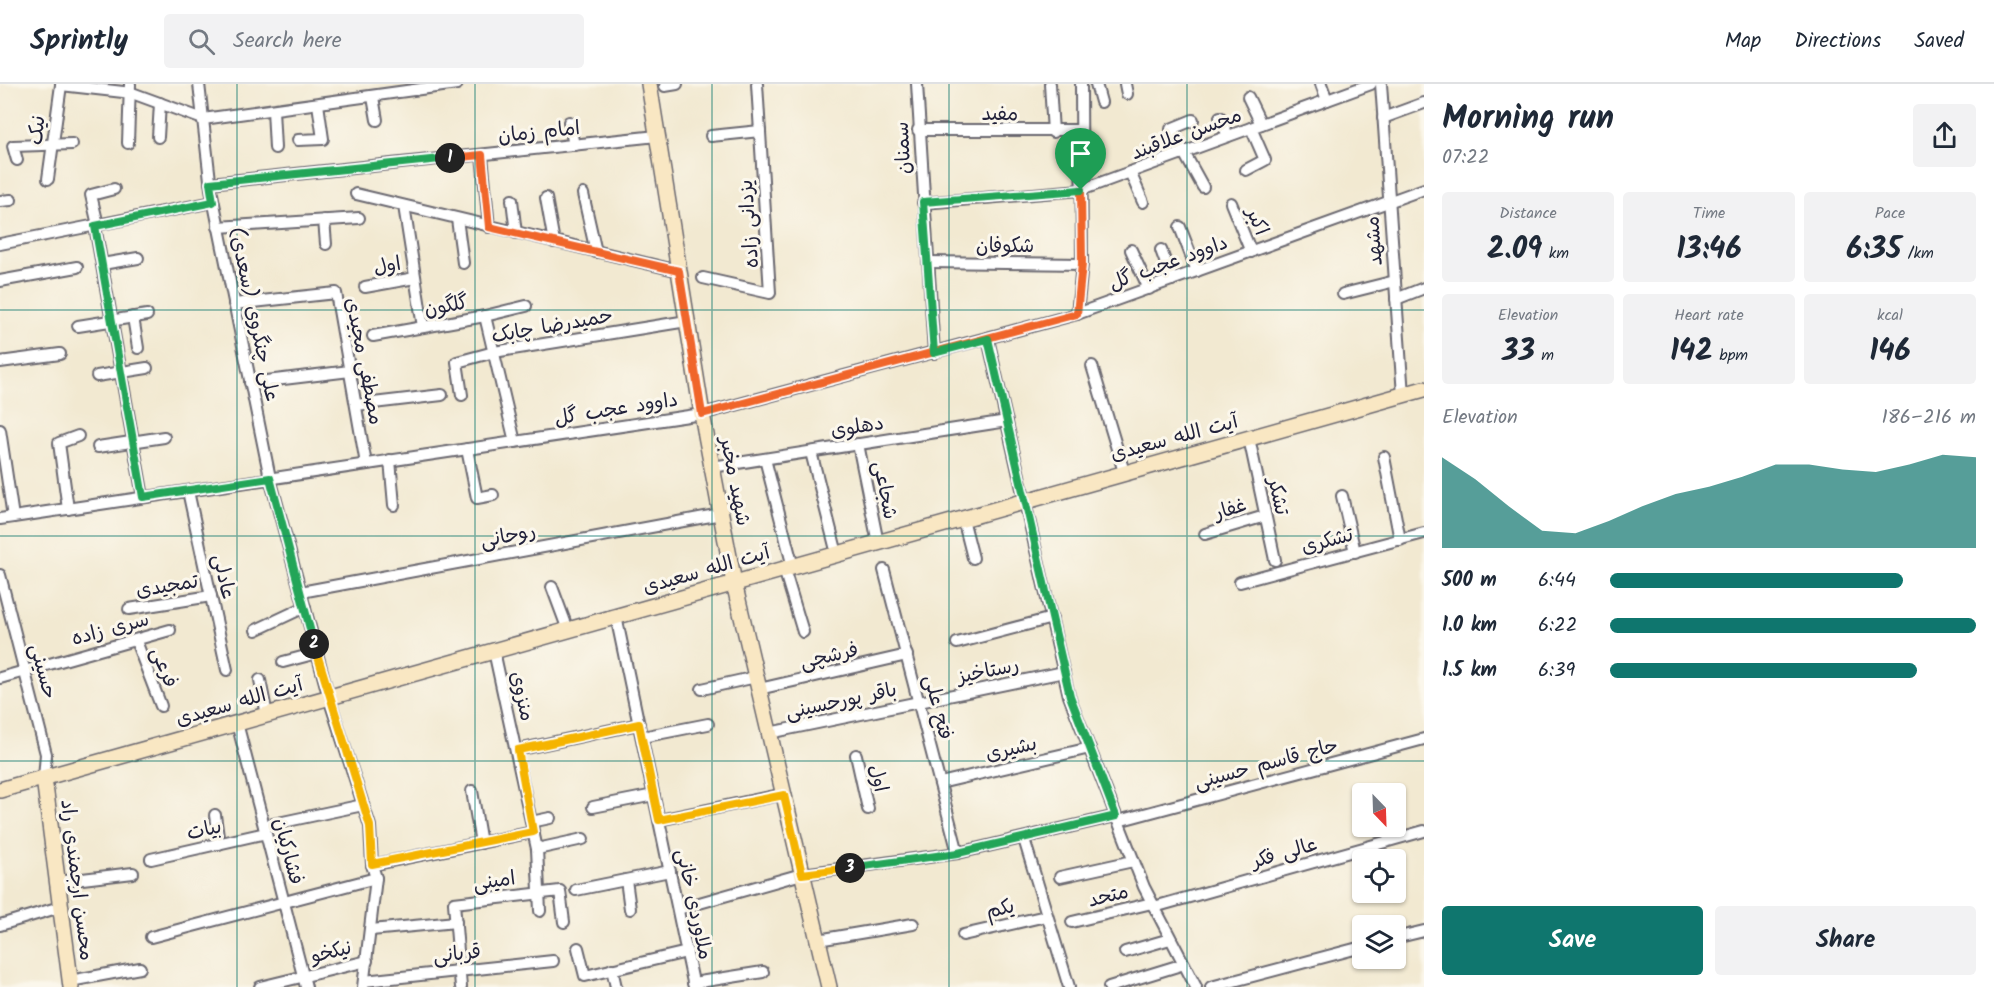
<!DOCTYPE html>
<meta charset="utf-8">
<style>
:root{--surface:#fff;--page:#f2f2f3;--text:#1f2937;--muted:#747a83;--line:#e0e1e3;--accent:#0f766e}
body{margin:0;font-family:Kalam,"Playpen Sans Arabic",sans-serif;background:var(--page);color:var(--text);height:100vh;display:flex;flex-direction:column;font-size:22px;white-space:nowrap}
*{box-sizing:border-box;margin:0}
p{font-size:20px;color:var(--muted)}
.icon{flex:none;width:33px;height:33px;fill:none;stroke:currentColor;stroke-width:2;stroke-linecap:round;stroke-linejoin:round}
.map{position:relative;flex:1;overflow:hidden}
.drawer{display:flex;flex-direction:column;background:var(--surface);width:570px}
.drawer>*{flex:none}
.needle{width:39px;rotate:157deg}
.buttons{position:absolute;left:1352px;top:699px;display:grid;gap:12px}
.buttons a{display:grid;place-items:center;width:54px;height:54px;border-radius:6px;background:var(--surface);box-shadow:0 2px 4px #0004;font-size:30px}
.pin{position:absolute;display:grid;place-items:center;width:51px;height:51px;color:#fff;margin:-62px -26px;border-radius:50% 50% 50% 0;rotate:-45deg;box-shadow:0 0 6px #0007}
.pin .icon{rotate:45deg}
.km{position:absolute;width:30px;height:30px;margin:-15px;border-radius:50%;background:#222;color:#fff;font-size:16px;line-height:30px;text-align:center}
.round{display:grid;place-items:center;flex:none;width:63px;height:63px;border-radius:6px;background:var(--page)}
.overview{display:flex;align-items:center;justify-content:space-between;height:102px;padding:0 18px}
h1{font-size:33px;font-weight:700;line-height:45px}
.metrics{display:grid;grid-template-columns:repeat(3,1fr);gap:9px;height:102px;padding:6px 18px}
.metrics div{display:grid;align-content:center;border-radius:6px;background:var(--page);text-align:center}
.metrics b{font-size:30px;font-weight:700}
.metrics small{font-size:16px;font-weight:400}
.metrics p{font-size:16px}
.chart{height:168px;padding:12px 18px}
.chart p{display:flex;justify-content:space-between}
.chart svg{width:100%;height:108px;margin-top:6px;fill:var(--accent);opacity:.7}
.button{display:flex;gap:12px;margin-top:auto;padding:12px 18px}
.button a{flex:1;height:69px;border-radius:6px;background:var(--accent);color:#fff;font-size:24px;font-weight:700;line-height:69px;text-align:center}
.button a+a{background:var(--page);color:var(--text)}
ul{padding:0 18px;list-style:none;font-size:20px}
li{display:grid;grid-template-columns:96px 72px 1fr;align-items:center;height:45px}
li i{height:15px;border-radius:8px;background:var(--accent)}
header{display:flex;align-items:center;gap:36px;box-sizing:border-box;height:84px;padding:0 30px;background:var(--surface);border-bottom:2px solid var(--line)}
header strong{font-size:28px}
nav{display:flex;gap:33px;margin-inline-start:auto;font-size:21px}
.search{width:420px;height:54px;background:var(--page);display:flex;align-items:center;gap:15px;box-sizing:border-box;padding:0 21px;border-radius:6px;color:var(--muted);font-size:22px}
main{display:flex;flex:1;min-height:0}
.map>svg:first-child{display:block}
.lines{fill:none;stroke-linecap:round;stroke-linejoin:round}
.street-casing{stroke:#6b6870;stroke-width:14}
.secondary-casing{stroke:#6b6870;stroke-width:18}
.street{stroke:#fff;stroke-width:10}
.secondary{stroke:#f9e7c3;stroke-width:15}
.split-1-casing{stroke:#fff;stroke-width:12}
.split-2-casing{stroke:#fff;stroke-width:12}
.split-3-casing{stroke:#fff;stroke-width:12}
.split-4-casing{stroke:#fff;stroke-width:12}
.split-1{stroke:#f0652b;stroke-width:8}
.split-2{stroke:#22a559;stroke-width:8}
.split-3{stroke:#f5b400;stroke-width:8}
.split-4{stroke:#22a559;stroke-width:8}
.grid{fill:none;stroke:#0f766e;stroke-width:1.5;stroke-opacity:0.55}
.labels{text-anchor:middle;stroke-width:6;stroke-linejoin:round;paint-order:stroke}
.street-label{font-size:20px;fill:#22223b;stroke:#fbf7ec}
</style>
<header>
<strong>Sprintly</strong>
<div class="search"><svg class="icon" aria-label="search" viewBox="0 0 24 24"><circle cx="10" cy="10" r="6"/><path d="M15 15l6 6"/></svg>Search here</div>
<nav><a>Map</a><a>Directions</a><a>Saved</a></nav>
</header>
<main>
<div class="map">
<svg width="1424" height="903" viewBox="0 0 1424 903">
<rect width="100%" height="100%" fill="#fbf7ec"/>
<filter id="ink" filterUnits="userSpaceOnUse"><feTurbulence type="fractalNoise" baseFrequency=".0167" numOctaves="2"/><feDisplacementMap in="SourceGraphic" scale="12" xChannelSelector="R" yChannelSelector="G"/><feConvolveMatrix kernelMatrix="1 2 1 2 8 2 1 2 1" color-interpolation-filters="sRGB"/></filter>
<filter id="wash" filterUnits="userSpaceOnUse"><feTurbulence type="fractalNoise" baseFrequency=".008" numOctaves="4" result="noise"/><feDisplacementMap in="SourceGraphic" scale="24" xChannelSelector="R" yChannelSelector="G"/><feGaussianBlur stdDeviation="1.35" result="paint"/><feColorMatrix in="noise" values="0 0 0 0 0 0 0 0 0 0 0 0 0 0 0 0 0 1.4 0 .05"/><feComposite in="paint" operator="in"/></filter>
<g filter="url(#wash)">
<rect width="100%" height="100%" fill="#f2e9d1"/>
</g>
<g filter="url(#ink)">
<g class="lines">
<!-- street casing -->
<g class="street-casing">
<g id="street">
<path d="M199 0 211 105 270 394 329 614 370 742 372 781 376 794 363 903"/>
<path d="M917 0 934 269"/>
<path d="M1050 0 1053 48"/>
<path d="M1096 0 1101 18"/>
<path d="M1125 0 1127 10"/>
<path d="M1321 0 1327 16"/>
<path d="M1381 0 1403 311"/>
<path d="M61 1 132 9 203 35 457 0"/>
<path d="M665 2 677 0"/>
<path d="M373 13 377 36"/>
<path d="M1248 13 1261 40"/>
<path d="M273 26 275 64"/>
<path d="M1220 33 1228 52"/>
<path d="M1383 34 1424 19"/>
<path d="M1193 36 1171 45 1203 103"/>
<path d="M569 38 574 61"/>
<path d="M918 46H1081"/>
<path d="M711 52 760 47"/>
<path d="M158 53 160 19"/>
<path d="M298 56 323 55 318 20"/>
<path d="M128 59 130 0"/>
<path d="M482 71 489 143"/>
<path d="M17 76 13 62 72 60"/>
<path d="M1246 86 1265 76 1251 44"/>
<path d="M1130 88 1143 118"/>
<path d="M48 95 61 1"/>
<path d="M210 99 657 52"/>
<path d="M356 110 679 187"/>
<path d="M583 110 596 168"/>
<path d="M546 114 554 158"/>
<path d="M512 116 516 149"/>
<path d="M0 117 11 116"/>
<path d="M923 119 1081 106 1371 0"/>
<path d="M1231 119 1251 168"/>
<path d="M404 122 423 243"/>
<path d="M457 135 463 179"/>
<path d="M324 136 326 160"/>
<path d="M98 141 91 111 114 105"/>
<path d="M95 142 143 413"/>
<path d="M218 143 359 134"/>
<path d="M1180 143 1197 187"/>
<path d="M0 160 213 118"/>
<path d="M1131 166 1149 205"/>
<path d="M1161 166 1172 196"/>
<path d="M928 178 1082 180"/>
<path d="M102 180 138 174"/>
<path d="M703 194 770 209 757 0"/>
<path d="M0 197 77 183"/>
<path d="M365 203 415 194"/>
<path d="M1343 210 1395 197"/>
<path d="M1396 215 1424 204"/>
<path d="M234 220 336 209 366 380"/>
<path d="M1077 230 1082 180 1081 0"/>
<path d="M485 232 515 358"/>
<path d="M133 233 138 264"/>
<path d="M78 242 147 231"/>
<path d="M373 252 485 232 526 222"/>
<path d="M988 255 1069 612 1144 803 1196 903"/>
<path d="M0 278 60 270"/>
<path d="M1092 282 1124 388"/>
<path d="M97 292 147 284"/>
<path d="M250 299 350 287"/>
<path d="M462 311 457 278 494 268 687 237"/>
<path d="M356 321 442 311"/>
<path d="M0 346 13 433"/>
<path d="M1249 354 1275 476"/>
<path d="M858 360 878 459"/>
<path d="M98 363 164 353"/>
<path d="M467 365 477 414 493 411"/>
<path d="M811 368 837 470"/>
<path d="M1384 373 1400 456"/>
<path d="M765 375 793 483"/>
<path d="M390 376 394 421"/>
<path d="M712 383 1007 337"/>
<path d="M188 407 227 586"/>
<path d="M1342 412 1355 468"/>
<path d="M68 425 59 359 78 352"/>
<path d="M0 435 702 330 1077 230 1424 105"/>
<path d="M963 435 973 474"/>
<path d="M1205 450 1265 432"/>
<path d="M784 485 803 548"/>
<path d="M884 486 958 769"/>
<path d="M0 491 46 670 44 694"/>
<path d="M1240 498 1424 449"/>
<path d="M552 503 568 546"/>
<path d="M301 508 721 430"/>
<path d="M129 525 211 512"/>
<path d="M616 532 694 903"/>
<path d="M256 546 305 523"/>
<path d="M136 557 161 622"/>
<path d="M957 559 1052 534"/>
<path d="M494 567 537 765 540 827"/>
<path d="M283 578 317 569"/>
<path d="M0 594 170 546"/>
<path d="M260 596 267 631"/>
<path d="M702 605 756 593"/>
<path d="M759 605 907 571"/>
<path d="M237 639 306 903"/>
<path d="M769 649 1064 588"/>
<path d="M642 653 708 640"/>
<path d="M517 666 639 640"/>
<path d="M856 671 868 725"/>
<path d="M940 699 1090 664"/>
<path d="M472 707 481 759"/>
<path d="M593 723 654 711"/>
<path d="M215 731 219 760"/>
<path d="M659 736 784 710"/>
<path d="M1118 737 1424 655"/>
<path d="M531 738 550 734"/>
<path d="M264 742 363 721"/>
<path d="M1024 755 1069 903"/>
<path d="M537 765 583 755"/>
<path d="M151 775 266 749"/>
<path d="M372 781 533 748"/>
<path d="M1060 793 1133 777"/>
<path d="M626 796 630 825"/>
<path d="M57 798 133 789"/>
<path d="M576 806 670 787"/>
<path d="M1154 823 1424 747"/>
<path d="M678 825 802 790 958 769 1116 732"/>
<path d="M1072 838 1152 819"/>
<path d="M0 841 60 823"/>
<path d="M371 846 456 838"/>
<path d="M963 851 1046 832"/>
<path d="M151 853 376 794"/>
<path d="M1395 854 1424 847"/>
<path d="M818 856 913 840"/>
<path d="M578 864 585 892 687 868"/>
<path d="M1125 868 1170 855"/>
<path d="M612 885 616 903"/>
<path d="M70 897 140 884"/>
<path d="M364 897 553 877"/>
<path d="M693 899 763 888"/>
<path d="M260 903 367 877"/>
<path d="M461 903 454 819 560 807 564 838"/>
<path d="M1109 903 1184 880"/>
<path d="M1211 903 1362 863"/>
</g>
</g>
<!-- secondary casing -->
<g class="secondary-casing">
<g id="secondary">
<path d="M649 0 702 330 734 499 829 903"/>
<path d="M44 694 71 903"/>
<path d="M0 706 1424 305"/>
</g>
</g>
<!-- street -->
<use href="#street" class="street"/>
<!-- secondary -->
<use href="#secondary" class="secondary"/>
</g>
</g>
<g class="lines" filter="url(#ink)">
<!-- split-1 casing -->
<g class="split-1-casing">
<path id="split-1" d="M450 74 482 71 489 143 679 187 702 330 1077 230 1082 180 1081 106"/>
</g>
<!-- split-2 casing -->
<g class="split-2-casing">
<path id="split-2" d="M314 560 270 394 143 413 95 142 213 118 210 99 450 74"/>
</g>
<!-- split-3 casing -->
<g class="split-3-casing">
<path id="split-3" d="M314 560 370 742 372 780 533 748 518 666 639 640 659 736 784 711 802 790 850 784"/>
</g>
<!-- split-4 casing -->
<g class="split-4-casing">
<path id="split-4" d="M850 784 958 769 1116 732 1070 612 988 255 934 269 923 118 1081 106"/>
</g>
<!-- split-1 -->
<use href="#split-1" class="split-1"/>
<!-- split-2 -->
<use href="#split-2" class="split-2"/>
<!-- split-3 -->
<use href="#split-3" class="split-3"/>
<!-- split-4 -->
<use href="#split-4" class="split-4"/>
</g>
<!-- grid -->
<path class="grid" d="M237 0V903M475 0V903M712 0V903M949 0V903M1187 0V903M0 226H1424M0 452H1424M0 677H1424"/>
<g class="labels">
<!-- street labels -->
<g class="street-label">
<text transform="translate(1000 29) rotate(1)" y="7">مفید</text>
<text transform="translate(36 46) rotate(-83)" y="7">نیک</text>
<text transform="translate(539 47) rotate(-6)" y="7">امام زمان</text>
<text transform="translate(1186 49) rotate(-20)" y="7">محسن علاقبند</text>
<text transform="translate(902 64) rotate(-93)" y="7">سمنان</text>
<text transform="translate(1258 137) rotate(68)" y="7">اکبر</text>
<text transform="translate(748 140) rotate(-94)" y="7">یزدانی زاده</text>
<text transform="translate(1373 157) rotate(-94)" y="7">مشهد</text>
<text x="1005" y="168">شکوفان</text>
<text transform="translate(1168 178) rotate(-20)" y="7">داوود عجب گل</text>
<text transform="translate(387 181) rotate(-10)" y="7">اول</text>
<text transform="translate(446 221) rotate(-10)" y="7">گلگون</text>
<text transform="translate(255 230) rotate(78)" y="7">علی چنگروی (سعدی)</text>
<text transform="translate(552 241) rotate(-10)" y="7">حمیدرضا چابک</text>
<text transform="translate(365 277) rotate(79)" y="7">مصطفی مجیدی</text>
<text transform="translate(616 324) rotate(-9)" y="7">داوود عجب گل</text>
<text transform="translate(857 342) rotate(-9)" y="7">دهلوی</text>
<text transform="translate(1174 353) rotate(-15)" y="7">آیت الله سعیدی</text>
<text transform="translate(736 397) rotate(79)" y="7">شهید مخبر</text>
<text transform="translate(886 406) rotate(79)" y="7">شجاعی</text>
<text transform="translate(1279 412) rotate(78)" y="7">تشکر</text>
<text transform="translate(1230 424) rotate(-17)" y="7">غفار</text>
<text transform="translate(508 451) rotate(-11)" y="7">روحانی</text>
<text transform="translate(1327 456) rotate(-15)" y="7">تشکری</text>
<text transform="translate(706 485) rotate(-16)" y="7">آیت الله سعیدی</text>
<text transform="translate(225 493) rotate(78)" y="7">عادلی</text>
<text transform="translate(167 501) rotate(-9)" y="7">تمجیدی</text>
<text transform="translate(110 544) rotate(-15)" y="7">سری زاده</text>
<text transform="translate(829 571) rotate(-13)" y="7">فرشچی</text>
<text transform="translate(165 583) rotate(69)" y="7">فرعی</text>
<text transform="translate(988 586) rotate(-12)" y="7">رستاخیز</text>
<text transform="translate(44 587) rotate(75)" y="7">حسینی</text>
<text transform="translate(523 612) rotate(77)" y="7">منزوی</text>
<text transform="translate(841 616) rotate(-12)" y="7">باقر پورحسینی</text>
<text transform="translate(239 617) rotate(-16)" y="7">آیت الله سعیدی</text>
<text transform="translate(939 623) rotate(76)" y="7">فتح علی</text>
<text transform="translate(1011 664) rotate(-13)" y="7">بشیری</text>
<text transform="translate(1266 679) rotate(-15)" y="7">حاج قاسم حسینی</text>
<text transform="translate(879 694) rotate(77)" y="7">اول</text>
<text transform="translate(204 745) rotate(-13)" y="7">بیات</text>
<text transform="translate(289 767) rotate(75)" y="7">فشارکیان</text>
<text transform="translate(1284 768) rotate(-16)" y="7">عالی فکر</text>
<text transform="translate(78 796) rotate(83)" y="7">محسن ارجمندی راد</text>
<text transform="translate(494 796) rotate(-8)" y="7">امینی</text>
<text transform="translate(1108 811) rotate(-14)" y="7">متحد</text>
<text transform="translate(695 820) rotate(78)" y="7">ملاوردی خانی</text>
<text transform="translate(1000 824) rotate(-13)" y="7">یکم</text>
<text transform="translate(331 867) rotate(-14)" y="7">نیکخو</text>
<text transform="translate(457 869) rotate(-6)" y="7">قربانی</text>
</g>
</g>
</svg>
<div class="buttons">
<a><svg class="needle" viewBox="-14 -14 28 28"><path d="M0-13l5 13h-10z" fill="#e53935"/><path d="M0 13l5-13h-10z" fill="#747a83"/></svg></a>
<a><svg class="icon" aria-label="locate" viewBox="0 0 24 24"><circle cx="12" cy="12" r="6"/><path d="M12 2v4M12 18v4M2 12h4M18 12h4"/></svg></a>
<a><svg class="icon" aria-label="layers" viewBox="0 0 24 24"><path d="M12 4l9 5-9 5-9-5zM3 14l9 5 9-5"/></svg></a>
</div>
<div class="pin" style="left:1081px;top:106px;background:#1e9e55"><svg class="icon" aria-label="arrive" viewBox="0 0 24 24"><path d="M6 21V4h12l-3 4 3 4H6"/></svg></div>
<b class="km" style="left:450px;top:74px">1</b>
<b class="km" style="left:314px;top:560px">2</b>
<b class="km" style="left:850px;top:784px">3</b>
</div>
<section class="drawer">
<div class="overview"><div><h1>Morning run</h1><p>07:22</p></div><a class="round"><svg class="icon" aria-label="share" viewBox="0 0 24 24"><path d="M12 15V3M7 8l5-5 5 5M5 13v7h14v-7"/></svg></a></div>
<div class="metrics">
<div><p>Distance</p><b>2.09<small> km</small></b></div>
<div><p>Time</p><b>13:46</b></div>
<div><p>Pace</p><b>6:35<small> /km</small></b></div>
</div>
<div class="metrics">
<div><p>Elevation</p><b>33<small> m</small></b></div>
<div><p>Heart rate</p><b>142<small> bpm</small></b></div>
<div><p>kcal</p><b>146</b></div>
</div>
<div class="chart"><p><span>Elevation</span>186–216 m</p>
<svg viewBox="0 0 160 44" preserveAspectRatio="none"><path d="M0 44V7L10 16L20 27L30 37L40 38L50 33L60 27L70 22L80 19L90 15L100 10L110 10L120 12L130 13L140 10L150 6L160 7V44z"/></svg>
</div>
<ul>
<li><b>500 m</b>6:44<i style="width:80%"></i></li>
<li><b>1.0 km</b>6:22<i style="width:100%"></i></li>
<li><b>1.5 km</b>6:39<i style="width:84%"></i></li>
</ul>
<div class="button"><a>Save</a><a>Share</a></div>
</section>
</main>
